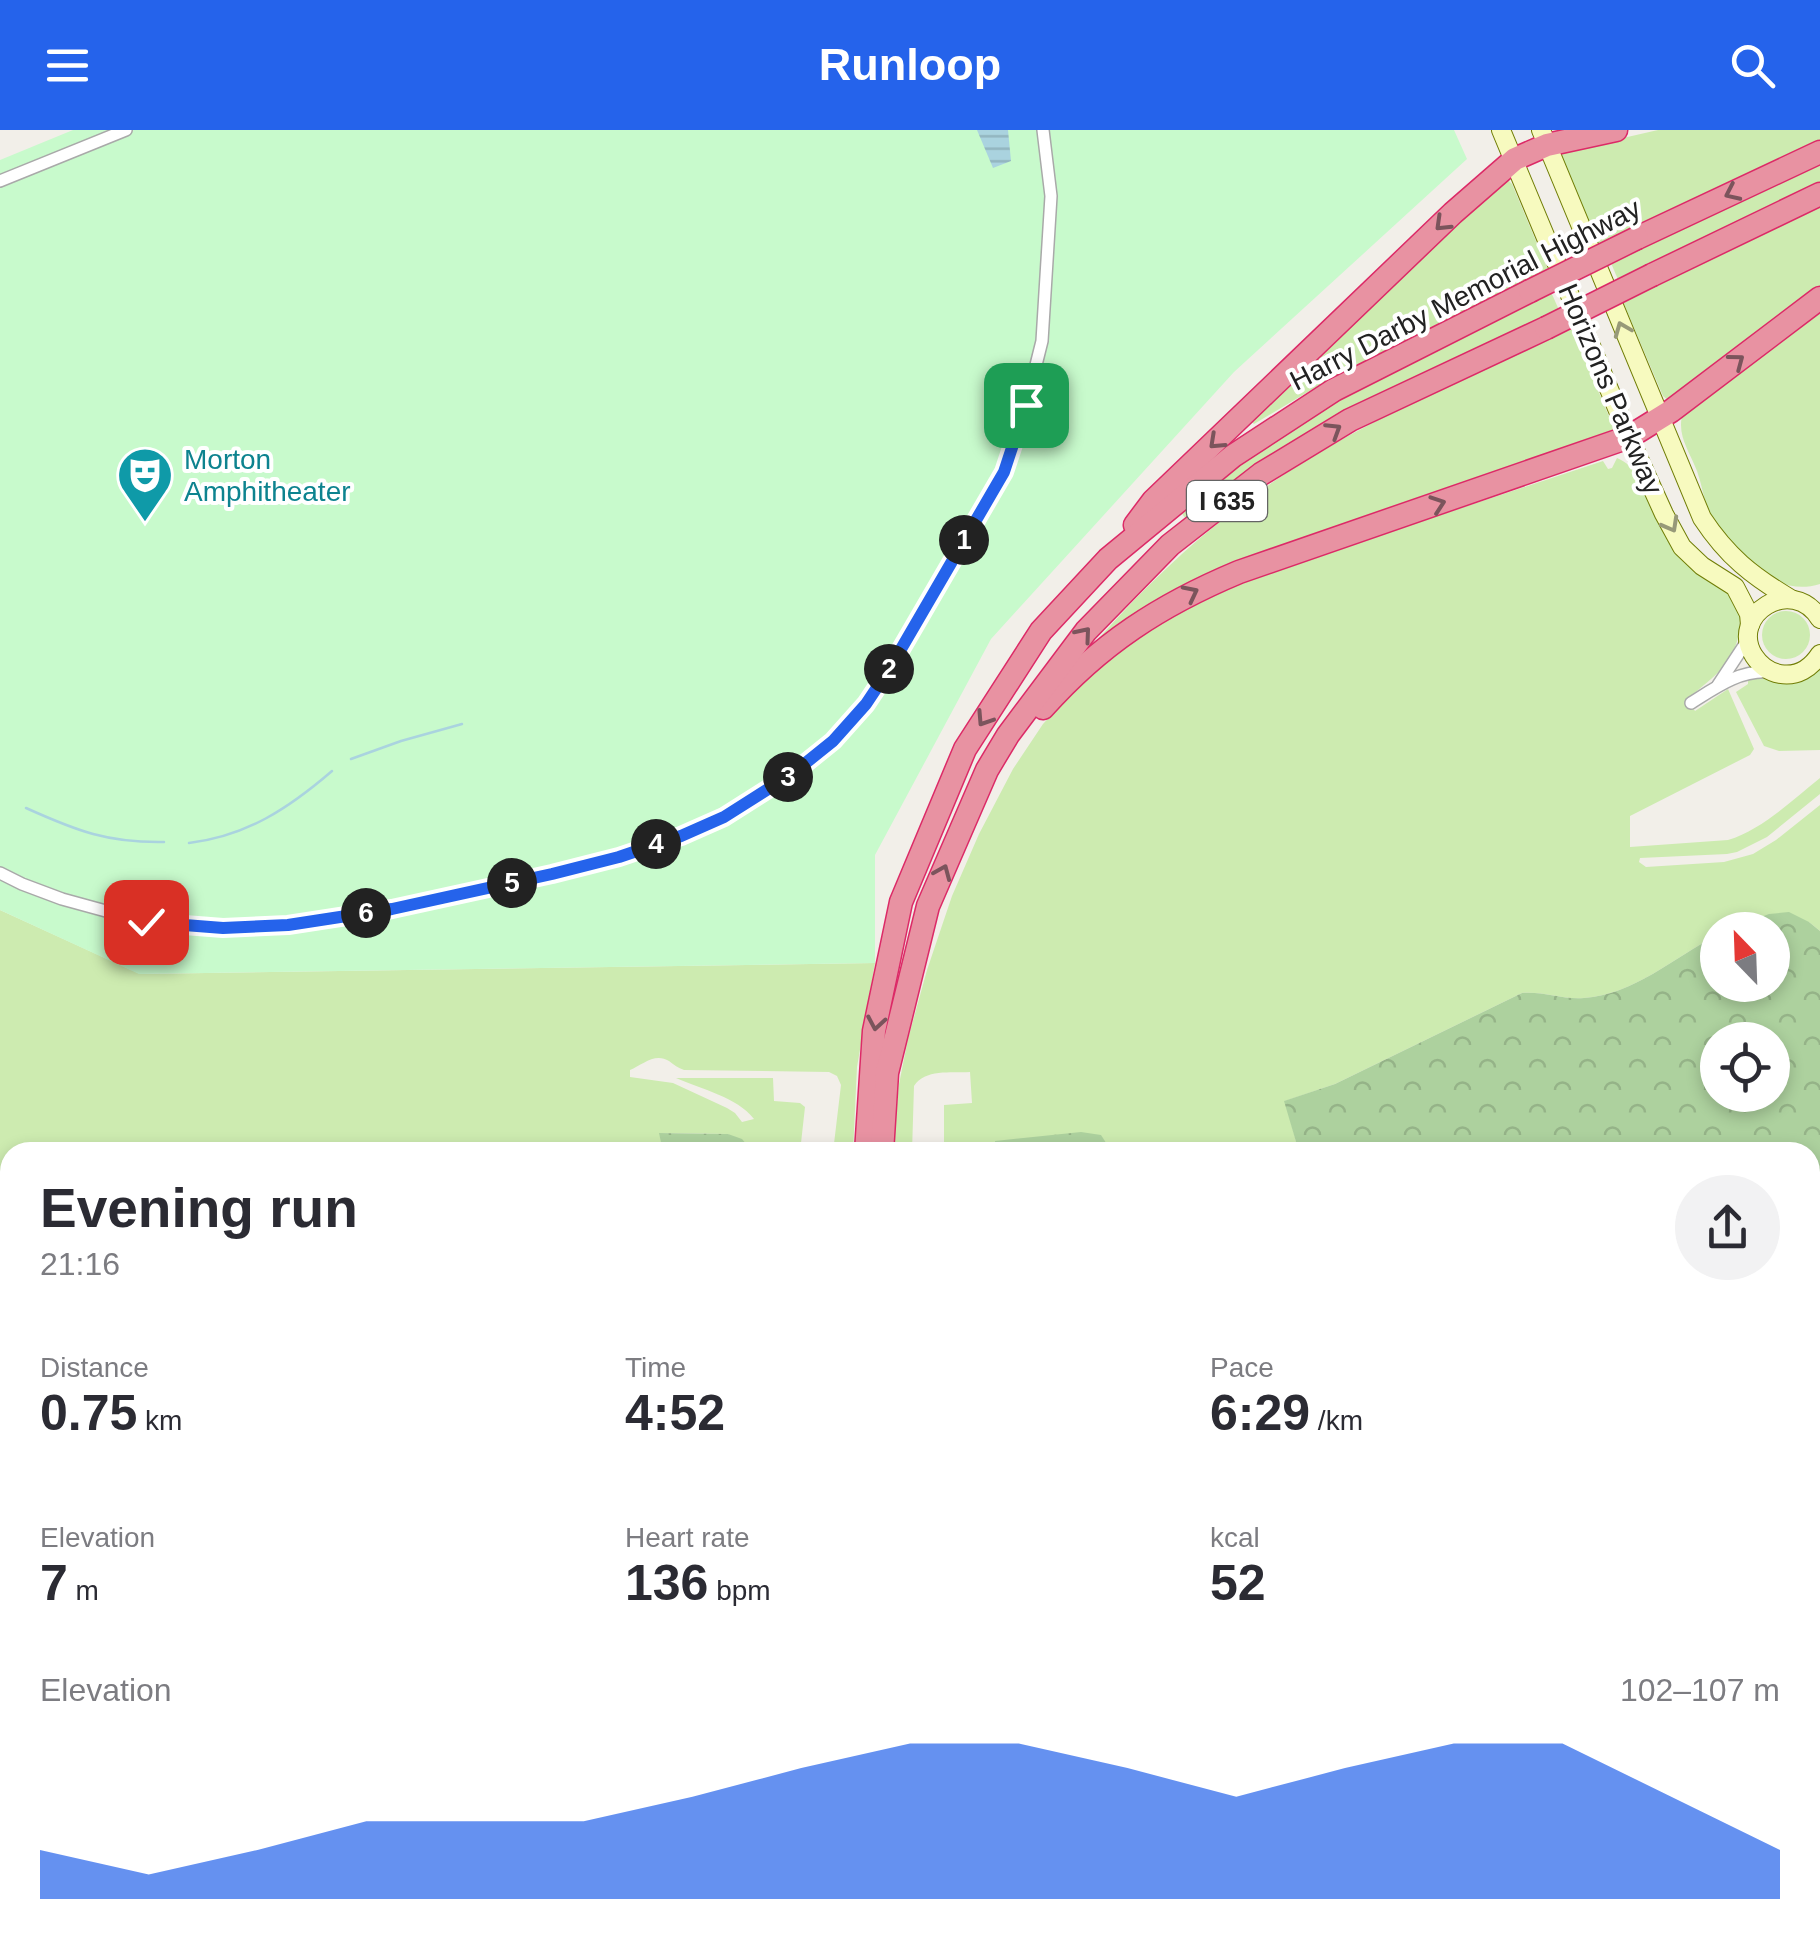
<!DOCTYPE html>
<meta charset="utf-8">
<style>
:root{--surface:#fff;--page:#f2f2f3;--text:#2b2b33;--muted:#7c7c81;--accent:#2563eb}
body{margin:0;font-family:Helvetica,sans-serif;background:var(--page);color:var(--text);height:100vh;display:flex;flex-direction:column;font-size:38px;white-space:nowrap}
*{box-sizing:border-box;margin:0}
p{font-size:32px;color:var(--muted)}
.icon{flex:none;width:55px;height:55px;fill:none;stroke:currentColor;stroke-width:2;stroke-linecap:round;stroke-linejoin:round}
.map{position:relative;flex:1;overflow:hidden}
.drawer{position:absolute;left:0px;top:1012px;width:1820px;height:812px;display:flex;flex-direction:column;background:var(--surface);border-radius:30px 30px 0 0;box-shadow:0 5px 15px #0003}
.drawer>*{flex:none}
.needle{width:65px;rotate:337deg}
.buttons{position:absolute;left:1700px;top:782px;display:grid;gap:20px}
.buttons a{display:grid;place-items:center;width:90px;height:90px;border-radius:50%;background:var(--surface);box-shadow:0 5px 15px #0003;font-size:50px}
.pin{position:absolute;display:grid;place-items:center;width:85px;height:85px;color:#fff;margin:-42px;border-radius:20px;box-shadow:0 5px 15px #0006}
.km{position:absolute;width:50px;height:50px;margin:-25px;border-radius:50%;background:#222;color:#fff;font-size:28px;line-height:50px;text-align:center}
.round{display:grid;place-items:center;flex:none;width:105px;height:105px;border-radius:52px;background:var(--page)}
.head{display:flex;align-items:center;justify-content:space-between;height:170px;padding:0 40px}
h1{font-size:55px;font-weight:800;line-height:75px}
.metrics{display:grid;grid-template-columns:repeat(3,1fr);gap:15px;height:170px;padding:10px 40px}
.metrics div{display:grid;align-content:center}
.metrics b{font-size:50px;font-weight:800}
.metrics small{font-size:28px;font-weight:400}
.metrics p{font-size:28px}
.chart{height:280px;padding:20px 40px}
.chart p{display:flex;justify-content:space-between}
.chart svg{width:100%;height:180px;margin-top:10px;fill:var(--accent);opacity:.7}
header{display:flex;justify-content:space-between;align-items:center;height:130px;padding:0 40px;background:var(--accent);color:#fff;font-size:45px;font-weight:800}
.map>svg:first-child{display:block}
.grass{fill:#cdebb0}
.forest{fill:url(#forest-crowns);fill-rule:evenodd}
.park{fill:#c8facc}
.water{fill:url(#water-rules)}
.lines{fill:none;stroke-linecap:round;stroke-linejoin:round}
.stream{stroke:#aad3df;stroke-width:2.5}
.street-casing{stroke:#a9a9a9;stroke-width:14}
.secondary-casing{stroke:#707d05;stroke-width:20}
.highway-casing{stroke:#dc2a67;stroke-width:25}
.street{stroke:#fff;stroke-width:11}
.secondary{stroke:#f7fabf;stroke-width:18}
.highway{stroke:#e892a2;stroke-width:22}
.rail-casing{stroke:#707070;stroke-width:6}
.rail{stroke:#fff;stroke-width:2.5;stroke-dasharray:8;stroke-linecap:butt}
.highway-bridge-casing{stroke:#dc2a67;stroke-width:25;stroke-linecap:butt}
.highway-bridge{stroke:#e892a2;stroke-width:22}
.oneway{stroke:#7b545c}
.oneway2{stroke:#979978}
.route-casing{stroke:#fff;stroke-width:20}
.route{stroke:#2563eb;stroke-width:12}
.labels{text-anchor:middle;stroke-width:8;stroke-linejoin:round;paint-order:stroke}
.shield{fill:#fff;stroke:#646464;stroke-width:2.5}
.shield-label{font-size:25px;font-weight:bold;fill:#222}
.street-label{font-size:28px;fill:#222;stroke:#fff}
.culture-label{font-size:28px;fill:#0d838f;stroke:#fff;text-anchor:start}
</style>
<header><svg class="icon" aria-label="menu" viewBox="0 0 24 24"><path d="M4 6h16M4 12h16M4 18h16"/></svg>Runloop<svg class="icon" aria-label="search" viewBox="0 0 24 24"><circle cx="10" cy="10" r="6"/><path d="M15 15l6 6"/></svg></header>
<div class="map">
<svg width="1820" height="1823" viewBox="0 0 1820 1823">
<defs>
<pattern id="forest-crowns" width="20" height="18" patternUnits="userSpaceOnUse" patternTransform="scale(2.5)"><rect width="20" height="18" fill="#add19e"/><path d="M2 6a3 3 0 1 1 6 0M12 15a3 3 0 1 1 6 0" fill="none" stroke="#95b388"/></pattern>
<pattern id="water-rules" width="6" height="5" patternUnits="userSpaceOnUse" patternTransform="scale(2.5)"><rect width="6" height="5" fill="#aad3df"/><path d="M0 2.5h6" fill="none" stroke="#92b5bf"/></pattern>
</defs>
<rect width="100%" height="100%" fill="#f2efe9"/>
<!-- grass -->
<g class="grass">
<path d="M1658 0H1820V10L1599 117 1561 26 1562 22Z"/>
<path d="M1820 32V55L1619 152 1611 133Z"/>
<path d="M1502 51H1509L1512 54 1549 142 1328 250 1254 294 1251 291Z"/>
<path d="M1820 77V158L1668 270 1663 266 1623 172Z"/>
<path d="M1551 162 1559 180 1187 389C1180 384 1181 380 1183 372L1308 283Z"/>
<path d="M1820 182V454C1782 466 1750 438 1727 411 1723 406 1716 400 1713 393 1705 377 1703 358 1697 341 1689 320 1676 305 1683 282Z"/>
<path d="M1571 197 1614 298 1613 301 1104 508 1101 506C1158 442 1220 386 1291 340 1379 284 1477 242 1571 197Z"/>
<path d="M1617 328C1650 341 1673 411 1696 440 1712 459 1739 457 1740 489 1740 530 1715 546 1687 569L1695 581 1728 559 1754 619 1750 625 1630 686V717L1728 710C1763 699 1791 671 1820 648V664L1767 707 1737 722 1727 724 1640 728 1639 732 1646 737 1724 732 1753 724 1776 710 1820 675V801L1809 792 1734 797 1727 800H1718L1717 805C1675 827 1633 865 1584 868 1564 870 1543 861 1522 863L1335 954 1285 971 1299 1022H1221L1218 1020 1210 1022H1112V1019L995 1012V1022H944V975L972 973 970 942C950 943 925 939 914 956L912 1022H892L899 954 908 909 927 840 952 766 979 704 1013 639 1043 594 1079 555 1133 507 1212 463 1304 430 1603 331 1608 339 1612 338Z"/>
<circle cx="1786" cy="505" r="24"/>
<path d="M1820 538V620L1779 621 1764 616 1736 562 1748 554V548L1808 546Z"/>
<path d="M0 780 140 844 875 833 857 937 853 1022H833L841 955 837 946 829 942 684 940C678 938 674 935 669 931 655 922 642 935 630 940V947L673 953 727 978 735 983 742 992 754 989C737 967 701 959 676 948H773L774 971 800 973 805 977 800 1022H753L728 1004 660 1003 663 1022H10V1091L0 1089Z"/>
<path d="M10 1202V1268L6 1269 0 1283V1207Z"/>
</g>
<!-- forest -->
<g class="forest">
<path d="M1789 782 1809 792 1820 801V1086L1810 1090V1022H1299L1284 971 1335 954 1522 863C1543 861 1564 870 1584 868 1633 865 1675 827 1717 805L1718 855H1772V800H1727L1769 784ZM1772 910V965H1718V910Z"/>
<path d="M1081 1002 1101 1005 1112 1022H995V1011Z"/>
<path d="M659 1003 728 1004 742 1009 753 1022H663Z"/>
<path d="M0 1089 10 1091V1202L0 1207Z"/>
<path d="M10 1268V1332L0 1328V1283L6 1269Z"/>
<path d="M0 1760 10 1763V1815H1317L1305 1823H0Z"/>
</g>
<!-- park -->
<path class="park" d="M73 0H1454L1467 29 1234 242 991 509 875 725V833L139 844 0 780V30Z"/>
<!-- water -->
<g class="water">
<path d="M977 0H1008L1011 31 993 38Z"/>
<path d="M1820 1109V1538L1810 1540V1114Z"/>
<path d="M0 1401 10 1406V1738L0 1736Z"/>
<path d="M1810 1726 1820 1731V1796L1810 1802Z"/>
</g>
<g class="lines">
<!-- stream -->
<g class="stream">
<path d="M351 629 401 611 462 594"/>
<path d="M26 678C77 701 108 713 164 712"/>
<path d="M189 713C247 706 289 678 332 641"/>
</g>
<!-- street casing -->
<g class="street-casing">
<g id="street">
<path d="M0 51 126 0"/>
<path d="M1718 555 1749 508"/>
<path d="M1691 573C1715 558 1739 540 1769 542"/>
<path d="M0 743 22 754 62 769 146 792 223 798 287 795 422 773 552 744 619 727 681 706 724 687 792 644 833 611 866 574 889 538 1004 342 1026 275 1042 211 1051 66 1043 0"/>
<path d="M1398 1823 1400 1815"/>
</g>
</g>
<!-- secondary casing -->
<g class="secondary-casing">
<g id="secondary">
<path d="M1501 0 1629 307 1664 384 1682 417 1702 436 1735 457 1749 484 1750 495"/>
<path d="M1541 0 1702 388C1727 426 1752 446 1791 469"/>
<path d="M1820 489C1792 444 1728 485 1754 526 1760 535 1769 542 1780 544 1797 547 1811 538 1820 524"/>
</g>
</g>
<!-- highway casing -->
<g class="highway-casing">
<g id="highway">
<path d="M1637 108 1820 22"/>
<path d="M1652 145 1820 64"/>
<path d="M1135 395 1153 371 1453 83 1515 29 1547 15 1616 0"/>
<path d="M1043 578C1100 514 1160 475 1239 442L1629 307 1671 281 1820 168"/>
<path d="M866 1022 874 901 901 772 965 619 1041 501 1108 429 1233 326 1334 260 1530 161"/>
<path d="M882 1022 887 943 928 776 987 640 1008 605 1086 501 1170 415 1261 344 1350 290 1546 198"/>
</g>
</g>
<!-- street -->
<use href="#street" class="street"/>
<!-- secondary -->
<use href="#secondary" class="secondary"/>
<!-- highway -->
<use href="#highway" class="highway"/>
<!-- rail casing -->
<g class="rail-casing">
<g id="rail">
<path d="M1810 1653 1820 1649"/>
<path d="M684 1823 764 1820 1464 1818 1613 1823"/>
</g>
</g>
<!-- rail -->
<use href="#rail" class="rail"/>
<!-- highway-bridge casing -->
<g class="highway-bridge-casing">
<g id="highway-bridge">
<path d="M1530 161 1637 108"/>
<path d="M1546 198 1652 145"/>
<path d="M823 1823 824 1815"/>
</g>
</g>
<!-- highway-bridge -->
<use href="#highway-bridge" class="highway-bridge"/>
</g>
<!-- one-way arrows -->
<defs><path id="oneway-chevron" d="M-2-3.5L2.5 0L-2 3.5" fill="none" stroke-width="1.6" stroke-linecap="round" stroke-linejoin="round" transform="scale(2.5)"/></defs>
<g class="oneway">
<use href="#oneway-chevron" transform="translate(1732 63) rotate(155)"/>
<use href="#oneway-chevron" transform="translate(1442 94) rotate(136)"/>
<use href="#oneway-chevron" transform="translate(1737 231) rotate(-37)"/>
<use href="#oneway-chevron" transform="translate(1334 300) rotate(-32)"/>
<use href="#oneway-chevron" transform="translate(1216 312) rotate(137)"/>
<use href="#oneway-chevron" transform="translate(1438 374) rotate(-19)"/>
<use href="#oneway-chevron" transform="translate(1191 463) rotate(-27)"/>
<use href="#oneway-chevron" transform="translate(1084 504) rotate(-50)"/>
<use href="#oneway-chevron" transform="translate(984 589) rotate(123)"/>
<use href="#oneway-chevron" transform="translate(943 742) rotate(-67)"/>
<use href="#oneway-chevron" transform="translate(876 893) rotate(100)"/>
</g>
<g class="oneway2">
<use href="#oneway-chevron" transform="translate(1622 199) rotate(-112)"/>
<use href="#oneway-chevron" transform="translate(1671 395) rotate(61)"/>
</g>
<g class="lines">
<!-- route casing -->
<g class="route-casing">
<path id="route" d="M146 792 223 798 288 795 392 779 552 744 619 727 681 706 724 687 792 644 833 611 866 574 890 538 1004 342 1026 275"/>
</g>
<!-- route -->
<use href="#route" class="route"/>
</g>
<!-- icons -->
<defs>
<g id="theatre-pin" transform="scale(2.875)"><path d="M0 17L-7.5 6A9.5 9.5 0 1 1 7.5 6Z" fill="#0f9aa8" stroke="#fff"/><path d="M-5-5.5Q0-4 5-5.5V0Q5 5 0 6Q-5 5-5 0ZM-3.3-2.5H-1v1.5H-3.3ZM1-2.5H3.3v1.5H1ZM-2.8 1Q0 5.5 2.8 1Z" fill="#fff"/></g>
</defs>
<g fill-rule="evenodd">
<use href="#theatre-pin" x="145" y="345"/>
</g>
<g class="labels">
<!-- shield labels -->
<rect class="shield" x="1187" y="351" width="80" height="40" rx="8"/>
<g class="shield-label">
<text x="1227" y="380">I 635</text>
</g>
<!-- street labels -->
<g class="street-label">
<text transform="translate(1465 164) rotate(-27)" y="10">Harry Darby Memorial Highway</text>
<text transform="translate(1611 259) rotate(67)" y="10">Horizons Parkway</text>
</g>
<!-- culture labels -->
<g class="culture-label">
<text x="184" y="339">Morton<tspan x="184" dy="32">Amphitheater</tspan></text>
</g>
</g>
</svg>
<div class="buttons">
<a><svg class="needle" viewBox="-14 -14 28 28"><path d="M0-13l5 13h-10z" fill="#e53935"/><path d="M0 13l5-13h-10z" fill="#7c7c81"/></svg></a>
<a><svg class="icon" aria-label="locate" viewBox="0 0 24 24"><circle cx="12" cy="12" r="6"/><path d="M12 2v4M12 18v4M2 12h4M18 12h4"/></svg></a>
</div>
<div class="pin" style="left:1026px;top:275px;background:#1e9e55"><svg class="icon" aria-label="arrive" viewBox="0 0 24 24"><path d="M6 21V4h12l-3 4 3 4H6"/></svg></div>
<div class="pin" style="left:146px;top:792px;background:#d93025"><svg class="icon" aria-label="check" viewBox="0 0 24 24"><path d="M5 12l5 5 9-10"/></svg></div>
<b class="km" style="left:964px;top:410px">1</b>
<b class="km" style="left:889px;top:539px">2</b>
<b class="km" style="left:788px;top:647px">3</b>
<b class="km" style="left:656px;top:714px">4</b>
<b class="km" style="left:512px;top:753px">5</b>
<b class="km" style="left:366px;top:783px">6</b>
<section class="drawer">
<div class="head"><div><h1>Evening run</h1><p>21:16</p></div><a class="round"><svg class="icon" aria-label="share" viewBox="0 0 24 24"><path d="M12 15V3M7 8l5-5 5 5M5 13v7h14v-7"/></svg></a></div>
<div class="metrics">
<div><p>Distance</p><b>0.75<small> km</small></b></div>
<div><p>Time</p><b>4:52</b></div>
<div><p>Pace</p><b>6:29<small> /km</small></b></div>
</div>
<div class="metrics">
<div><p>Elevation</p><b>7<small> m</small></b></div>
<div><p>Heart rate</p><b>136<small> bpm</small></b></div>
<div><p>kcal</p><b>52</b></div>
</div>
<div class="chart"><p><span>Elevation</span>102–107 m</p>
<svg viewBox="0 0 160 44" preserveAspectRatio="none"><path d="M0 44V32L10 38L20 32L30 25L40 25L50 25L60 19L70 12L80 6L90 6L100 12L110 19L120 12L130 6L140 6L150 19L160 32V44z"/></svg>
</div>
</section>
</div>
